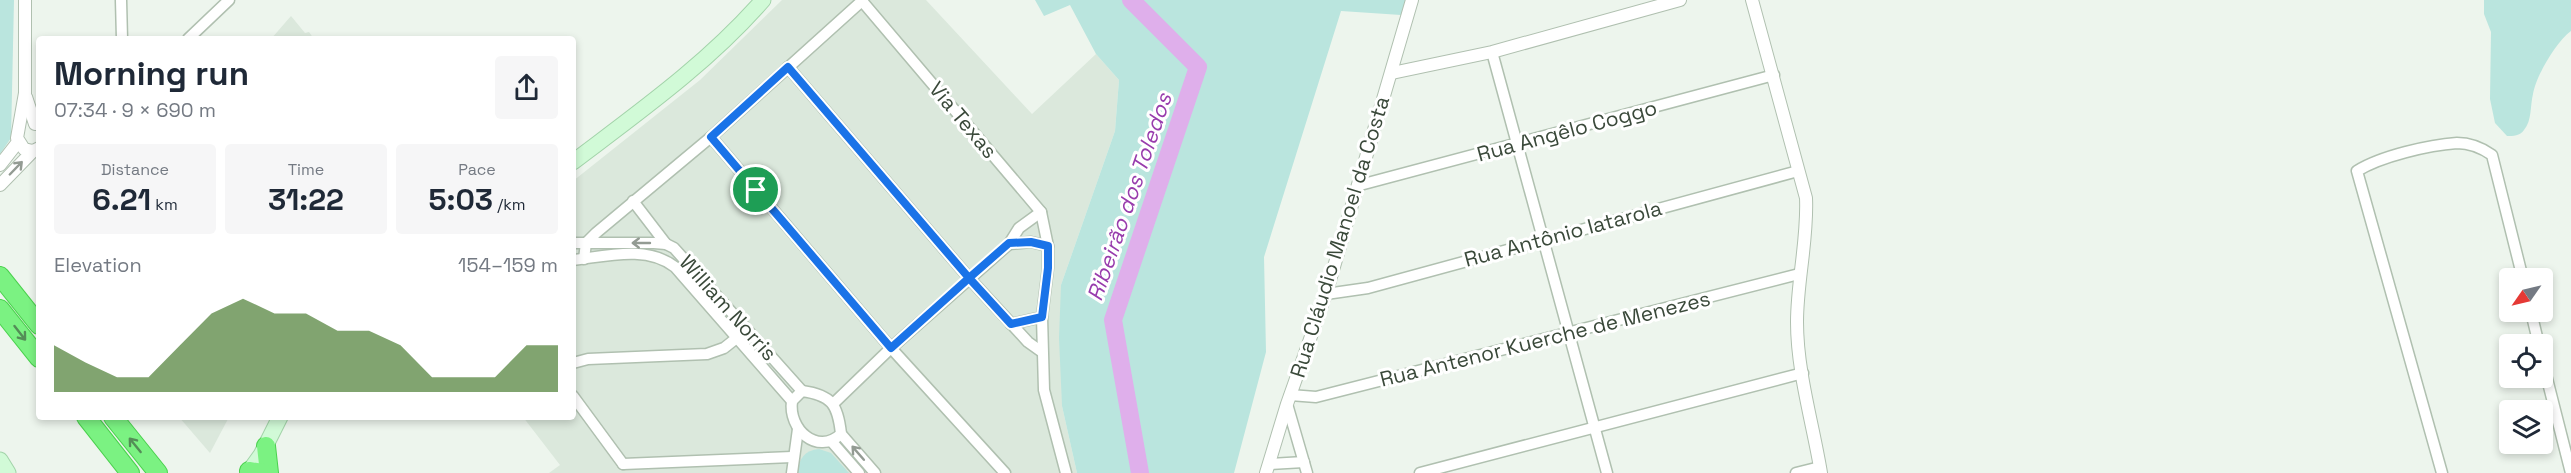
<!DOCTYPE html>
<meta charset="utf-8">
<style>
:root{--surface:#fff;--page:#f6f6f7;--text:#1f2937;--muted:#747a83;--accent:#4c7e34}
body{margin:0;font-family:"Space Grotesk",sans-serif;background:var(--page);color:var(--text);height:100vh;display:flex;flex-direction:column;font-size:22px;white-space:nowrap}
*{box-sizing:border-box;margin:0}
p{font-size:20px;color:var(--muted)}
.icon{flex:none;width:33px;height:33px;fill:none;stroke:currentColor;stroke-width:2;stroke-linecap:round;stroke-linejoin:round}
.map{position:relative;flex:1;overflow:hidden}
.drawer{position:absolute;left:36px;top:36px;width:540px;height:384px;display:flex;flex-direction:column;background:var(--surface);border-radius:6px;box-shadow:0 3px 9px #0003}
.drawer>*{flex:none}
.needle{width:39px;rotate:236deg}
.tools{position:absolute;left:2499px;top:268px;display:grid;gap:12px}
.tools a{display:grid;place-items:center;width:54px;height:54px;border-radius:6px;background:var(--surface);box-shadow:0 3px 9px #0003;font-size:30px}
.pin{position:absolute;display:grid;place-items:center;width:51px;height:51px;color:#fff;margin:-26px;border:3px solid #fff;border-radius:50%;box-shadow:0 2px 6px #0007}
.round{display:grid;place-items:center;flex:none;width:63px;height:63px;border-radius:6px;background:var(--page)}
.head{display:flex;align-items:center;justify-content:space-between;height:102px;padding:0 18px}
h1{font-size:33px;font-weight:600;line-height:45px}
.metrics{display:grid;grid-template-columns:repeat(3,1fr);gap:9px;height:102px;padding:6px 18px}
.metrics div{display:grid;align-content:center;border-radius:6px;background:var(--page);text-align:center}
.metrics b{font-size:30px;font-weight:600}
.metrics small{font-size:16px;font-weight:400}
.metrics p{font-size:16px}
.chart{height:168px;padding:12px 18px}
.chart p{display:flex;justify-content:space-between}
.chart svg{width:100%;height:108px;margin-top:6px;fill:var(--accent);opacity:.7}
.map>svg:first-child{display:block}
.residential{fill:#dbe8dc}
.green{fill:#bae5de}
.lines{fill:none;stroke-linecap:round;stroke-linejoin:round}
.river{stroke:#dfafeb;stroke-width:18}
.minor-casing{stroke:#b0c0b0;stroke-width:13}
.tertiary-casing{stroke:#b0c0b0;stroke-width:14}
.secondary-casing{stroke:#a2d3a9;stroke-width:17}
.motorway-casing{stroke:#4bd14e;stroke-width:20}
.minor{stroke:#fff;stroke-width:10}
.tertiary{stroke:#fff;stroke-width:12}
.secondary{stroke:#d1fad7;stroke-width:15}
.motorway{stroke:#7bf282;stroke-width:18}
.oneway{stroke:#939b93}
.oneway2{stroke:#548d57}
.route-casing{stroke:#fff;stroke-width:12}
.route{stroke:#1a73e8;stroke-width:8}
.labels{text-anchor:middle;stroke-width:6;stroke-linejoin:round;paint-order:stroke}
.street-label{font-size:21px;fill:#3a493a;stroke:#fff}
.water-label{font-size:22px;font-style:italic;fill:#983cad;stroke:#fff}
</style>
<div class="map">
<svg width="2571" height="473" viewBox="0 0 2571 473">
<rect width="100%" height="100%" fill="#edf5ed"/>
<!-- residential -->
<g class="residential">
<path d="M782 0H926L1032 114 1096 54 1119 80 1115 131 1061 285 1062 406 1077 473H549L560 465 523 417H573V181L700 80Z"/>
<path d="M291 16 305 33 309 32 314 39H271Z"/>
<path d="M179 417H229L210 453Z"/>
</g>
<!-- green -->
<g class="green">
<path d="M0 0H14L11 138 0 154Z"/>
<path d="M1035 0H1406L1401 15 1341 11 1264 257 1266 352 1234 473H1077L1062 406 1059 338 1061 285 1115 131 1119 80 1096 54 1070 5 1044 16Z"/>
<path d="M2484 0H2571V31C2556 42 2536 76 2533 94 2530 106 2532 121 2524 130 2520 136 2513 136 2507 136L2495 123 2490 99 2491 32 2484 14Z"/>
<path d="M819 449 831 453 849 473H798C798 459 805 450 819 449Z"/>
</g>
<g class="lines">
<!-- river -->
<path class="river" d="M1131 0 1198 67 1113 320 1140 473"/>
<!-- minor casing -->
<g class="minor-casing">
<g id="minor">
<path d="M121 0 122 39"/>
<path d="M862 1 1041 212 1048 246V268L1042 317 1044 390 1066 473"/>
<path d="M188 39 229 0"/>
<path d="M1492 52 1607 473"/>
<path d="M788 67 969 278 1028 342 1042 352"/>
<path d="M711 137 891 348 1005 473"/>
<path d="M1360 185 1774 75"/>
<path d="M633 201 666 244"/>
<path d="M573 243H654L666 244 674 248 802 391"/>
<path d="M1009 244 1031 242 1048 246"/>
<path d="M584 259 586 243 596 233 711 137 863 0"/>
<path d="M573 260C607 256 647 245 675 267L792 401"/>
<path d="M1326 294 1368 288 1798 171"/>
<path d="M2531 312 2539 345"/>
<path d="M1011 324 1042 317"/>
<path d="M2542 359 2571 473"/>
<path d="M573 363 588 359 707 354 724 348 743 333"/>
<path d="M802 391C832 395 838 405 841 434 817 456 788 429 792 401Z"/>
<path d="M1290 395 1316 397 1799 274"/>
<path d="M573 396 623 464"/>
<path d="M834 403 891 348 1009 244 1019 228 1041 212"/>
<path d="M1287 404 1307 473"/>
<path d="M841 434 875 473"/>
<path d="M832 442 859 473"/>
<path d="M623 464 792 457"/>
<path d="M1269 464 1304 462"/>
<path d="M792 473 798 429"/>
<path d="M1420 473 1803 373"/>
<path d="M1796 473 1820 467"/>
<path d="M2442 473 2357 171C2381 156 2429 145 2457 143 2469 143 2482 148 2492 155L2523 279"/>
</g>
</g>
<!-- tertiary casing -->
<g class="tertiary-casing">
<g id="tertiary">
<path d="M25 0V93L17 138 24 149 33 151 39 148"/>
<path d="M1752 0 1806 198C1808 239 1797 281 1797 322 1797 372 1813 424 1821 473"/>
<path d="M1392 73 1492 52 1680 0"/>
<path d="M26 97 35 124"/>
<path d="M0 165 18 142"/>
<path d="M0 185 33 151"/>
<path d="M1266 473 1287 404 1326 294 1412 0"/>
</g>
</g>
<!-- secondary casing -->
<g class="secondary-casing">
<g id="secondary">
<path d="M573 162C639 112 708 63 763 0"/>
<path d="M0 460 8 473"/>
<path d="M248 473 261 455 280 417"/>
</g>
</g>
<!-- motorway casing -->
<g class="motorway-casing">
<g id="motorway">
<path d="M0 276 39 325"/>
<path d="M0 309 39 358"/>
<path d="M86 417 130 473"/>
<path d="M113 417 158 473"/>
<path d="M266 446 269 473"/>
<path d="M249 471 263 473"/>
</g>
</g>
<!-- minor -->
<use href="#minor" class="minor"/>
<!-- tertiary -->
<use href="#tertiary" class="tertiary"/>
<!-- secondary -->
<use href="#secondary" class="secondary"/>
<!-- motorway -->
<use href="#motorway" class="motorway"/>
</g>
<!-- one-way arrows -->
<defs><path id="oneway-shaft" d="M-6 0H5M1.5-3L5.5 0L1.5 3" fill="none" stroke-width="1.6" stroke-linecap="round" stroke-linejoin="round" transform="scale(1.5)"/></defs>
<g class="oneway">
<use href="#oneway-shaft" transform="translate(16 168) rotate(-46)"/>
<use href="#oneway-shaft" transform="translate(641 243) rotate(-180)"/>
<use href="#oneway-shaft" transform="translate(858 453) rotate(-131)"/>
</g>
<g class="oneway2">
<use href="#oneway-shaft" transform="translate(20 333) rotate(52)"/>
<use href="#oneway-shaft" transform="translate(135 445) rotate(-129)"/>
</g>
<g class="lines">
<!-- route casing -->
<g class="route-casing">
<path id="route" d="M756 190 891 348 969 278 1011 324 1042 317 1048 268V246L1031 242 1009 243 969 278 788 67 711 137 756 190"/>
</g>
<!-- route -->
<use href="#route" class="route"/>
</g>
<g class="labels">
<!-- street labels -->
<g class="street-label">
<text transform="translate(963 120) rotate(50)" y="7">Via Texas</text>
<text transform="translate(1567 131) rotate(-15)" y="7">Rua Angêlo Coggo</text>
<text transform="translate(1563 234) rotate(-15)" y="7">Rua Antônio Iatarola</text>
<text transform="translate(1340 237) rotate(-73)" y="7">Rua Cláudio Manoel da Costa</text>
<text transform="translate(728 308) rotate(48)" y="7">William Norris</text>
<text transform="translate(1545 339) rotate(-14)" y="7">Rua Antenor Kuerche de Menezes</text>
</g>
<!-- water labels -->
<g class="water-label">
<text transform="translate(1129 197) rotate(-71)" y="8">Ribeirão dos Toledos</text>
</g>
</g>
</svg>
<div class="tools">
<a><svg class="needle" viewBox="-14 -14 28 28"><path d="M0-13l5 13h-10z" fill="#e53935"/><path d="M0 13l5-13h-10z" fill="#747a83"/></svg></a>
<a><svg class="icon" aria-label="locate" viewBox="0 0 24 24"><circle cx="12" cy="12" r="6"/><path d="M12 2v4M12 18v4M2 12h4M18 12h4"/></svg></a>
<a><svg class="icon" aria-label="layers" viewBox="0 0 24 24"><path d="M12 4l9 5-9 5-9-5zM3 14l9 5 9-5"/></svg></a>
</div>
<div class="pin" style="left:756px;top:190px;background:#1e9e55"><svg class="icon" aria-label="arrive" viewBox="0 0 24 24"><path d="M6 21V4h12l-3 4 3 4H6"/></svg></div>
<section class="drawer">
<div class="head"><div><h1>Morning run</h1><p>07:34 · 9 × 690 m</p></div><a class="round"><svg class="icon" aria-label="share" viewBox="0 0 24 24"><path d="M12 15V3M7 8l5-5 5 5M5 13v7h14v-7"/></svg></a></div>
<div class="metrics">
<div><p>Distance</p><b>6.21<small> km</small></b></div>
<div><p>Time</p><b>31:22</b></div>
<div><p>Pace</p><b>5:03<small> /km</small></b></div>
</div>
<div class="chart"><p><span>Elevation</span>154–159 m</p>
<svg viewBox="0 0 160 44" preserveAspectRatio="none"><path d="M0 44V25L10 32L20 38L30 38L40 25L50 12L60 6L70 12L80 12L90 19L100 19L110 25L120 38L130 38L140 38L150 25L160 25V44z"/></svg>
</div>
</section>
</div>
